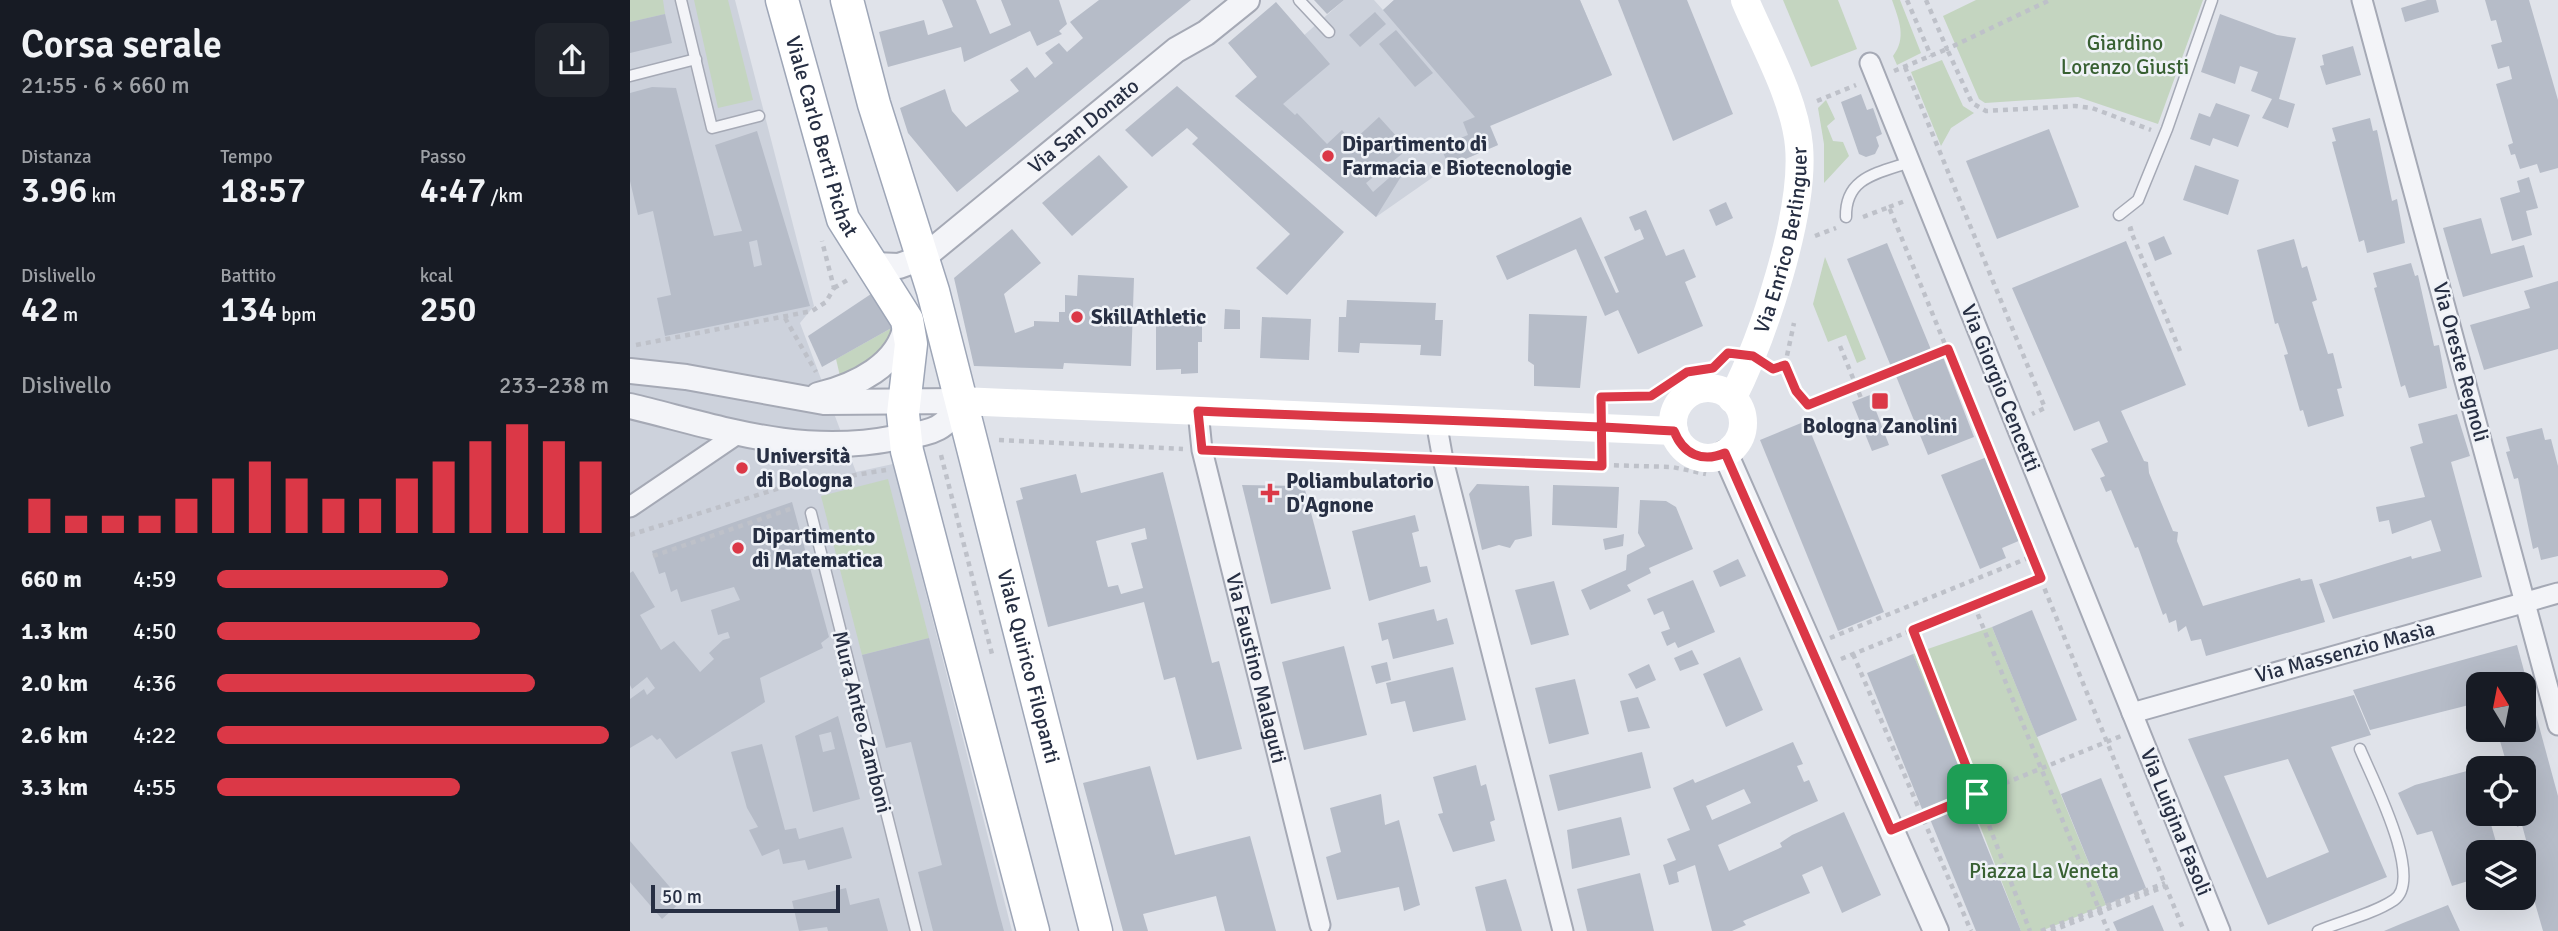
<!DOCTYPE html>
<html lang="it">
<meta charset="utf-8">
<style>
:root{--surface:#171b24;--page:#20242c;--text:#f1f3f6;--muted:#9ea1a6;--accent:#db3847}
body{margin:0;font-family:Signika,sans-serif;background:var(--page);color:var(--text);height:100vh;display:flex;flex-direction:column;font-size:26px;white-space:nowrap}
*{box-sizing:border-box;margin:0}
p{font-size:23px;color:var(--muted)}
.icon{flex:none;width:38px;height:38px;fill:none;stroke:currentColor;stroke-width:2;stroke-linecap:round;stroke-linejoin:round}
.map{position:relative;flex:1;overflow:hidden}
.panel{display:flex;flex-direction:column;background:var(--surface);width:630px}
.panel>*{flex:none}
.needle{width:46px;rotate:350deg}
.fabs{position:absolute;left:1836px;top:672px;display:grid;gap:14px}
.fabs a{display:grid;place-items:center;width:70px;height:70px;border-radius:14px;background:var(--surface);box-shadow:0 7px 28px #0002;font-size:35px}
.scale{position:absolute;left:21px;bottom:18px;width:189px;box-sizing:border-box;padding-left:7px;border:4px solid #272f43;border-top:0;font-size:19px;line-height:24px;white-space:nowrap;color:#272f43;-webkit-text-stroke:5px #eff2f7;paint-order:stroke}
.pin{position:absolute;display:grid;place-items:center;width:60px;height:60px;color:#fff;margin:-30px;border-radius:14px;box-shadow:0 4px 10px #0006}
.round{display:grid;place-items:center;flex:none;width:74px;height:74px;border-radius:14px;background:var(--page)}
.headline{display:flex;align-items:center;justify-content:space-between;height:119px;padding:0 21px}
h1{font-size:38px;font-weight:600;line-height:52px}
.figures{display:grid;grid-template-columns:repeat(3,1fr);gap:10px;height:119px;padding:7px 21px}
.figures div{display:grid;align-content:center}
.figures b{font-size:35px;font-weight:600}
.figures small{font-size:19px;font-weight:400}
.figures p{font-size:19px}
.chart{height:196px;padding:14px 21px}
.chart p{display:flex;justify-content:space-between}
.chart svg{width:100%;height:126px;margin-top:7px;stroke:var(--accent);stroke-width:6}
ul{padding:0 21px;list-style:none;font-size:23px}
li{display:grid;grid-template-columns:112px 84px 1fr;align-items:center;height:52px}
li i{height:18px;border-radius:9px;background:var(--accent)}
main{display:flex;flex:1;min-height:0}
.map>svg:first-child{display:block}
.built{fill:#cdd2dc}
.green{fill:#c4d5c0}
.building{fill:#b6bcc8;fill-rule:evenodd}
.lines{fill:none;stroke-linecap:round;stroke-linejoin:round}
.service-casing{stroke:#a5a9b5;stroke-width:13}
.minor-casing{stroke:#a5a9b5;stroke-width:23}
.tertiary-casing{stroke:#a5a9b5;stroke-width:28}
.primary-casing{stroke:#9ea6b7;stroke-width:35}
.path{stroke:#bec1c9;stroke-width:4.5;stroke-dasharray:5 5;stroke-linecap:butt}
.service{stroke:#f3f4f8;stroke-width:10}
.minor{stroke:#f3f4f8;stroke-width:19}
.tertiary{stroke:#f3f4f8;stroke-width:24}
.secondary{stroke:#fff;stroke-width:28}
.primary{stroke:#fff;stroke-width:32}
.route-casing{stroke:#fff;stroke-width:14}
.route{stroke:#db3847;stroke-width:9}
.poi-dot{fill:#db3847;stroke:#eff2f7;stroke-width:2.5}
.labels{text-anchor:middle;stroke-width:5;stroke-linejoin:round;paint-order:stroke}
.park-label{font-size:21px;fill:#386032;stroke:#eff2f7}
.street-label{font-size:21px;fill:#272f43;stroke:#eff2f7}
.poi-label{font-size:21px;font-weight:bold;fill:#272f43;stroke:#eff2f7;text-anchor:start}
</style>
<main>
<section class="panel">
<div class="headline"><div><h1>Corsa serale</h1><p>21:55 · 6 × 660 m</p></div><a class="round"><svg class="icon" aria-label="share" viewBox="0 0 24 24"><path d="M12 15V3M7 8l5-5 5 5M5 13v7h14v-7"/></svg></a></div>
<div class="figures">
<div><p>Distanza</p><b>3.96<small> km</small></b></div>
<div><p>Tempo</p><b>18:57</b></div>
<div><p>Passo</p><b>4:47<small> /km</small></b></div>
</div>
<div class="figures">
<div><p>Dislivello</p><b>42<small> m</small></b></div>
<div><p>Battito</p><b>134<small> bpm</small></b></div>
<div><p>kcal</p><b>250</b></div>
</div>
<div class="chart"><p><span>Dislivello</span>233–238 m</p>
<svg viewBox="0 0 160 44" preserveAspectRatio="none"><path d="M5 44V32M15 44V38M25 44V38M35 44V38M45 44V32M55 44V25M65 44V19M75 44V25M85 44V32M95 44V32M105 44V25M115 44V19M125 44V12M135 44V6M145 44V12M155 44V19"/></svg>
</div>
<ul>
<li><b>660 m</b>4:59<i style="width:59%"></i></li>
<li><b>1.3 km</b>4:50<i style="width:67%"></i></li>
<li><b>2.0 km</b>4:36<i style="width:81%"></i></li>
<li><b>2.6 km</b>4:22<i style="width:100%"></i></li>
<li><b>3.3 km</b>4:55<i style="width:62%"></i></li>
</ul>
</section>
<div class="map">
<svg width="1928" height="931" viewBox="0 0 1928 931">
<rect width="100%" height="100%" fill="#e0e3ea"/>
<!-- built -->
<g class="built">
<path d="M0 0H105L184 306 170 323 226 472 263 464 382 931H0Z"/>
<path d="M714 0H744L753 10 764 0H950L982 75 860 125 868 145 819 166 746 217 605 96Z"/>
</g>
<!-- green -->
<g class="green">
<path d="M0 0H33L35 14 0 22Z"/>
<path d="M64 0H98L123 100 88 108Z"/>
<path d="M1153 0H1208L1227 49 1181 67Z"/>
<path d="M1262 0H1270L1291 53 1267 65 1263 56C1277 38 1269 20 1262 0Z"/>
<path d="M1346 0H1573L1528 124 1448 97 1355 103 1349 99 1313 16Z"/>
<path d="M1312 60 1333 106 1344 113 1321 128 1311 146 1281 72Z"/>
<path d="M1196 100 1205 119 1197 126 1203 141 1213 142 1219 156 1194 183V144L1188 108Z"/>
<path d="M1195 257 1236 359 1227 363 1216 335 1198 342 1183 304Z"/>
<path d="M265 326C260 351 231 366 210 376L206 359Z"/>
<path d="M258 479 299 638 232 655 191 496Z"/>
<path d="M1362 627 1476 905 1411 931H1391L1283 654Z"/>
</g>
<!-- building -->
<g class="building">
<path d="M312 0H346L360 34 381 25 371 0H429L437 24 429 31 432 34 407 46 400 31 334 62 331 47 258 67 249 32 294 20 298 35 323 27Z"/>
<path d="M469 0H561L327 192 278 133 270 108 315 89 322 111 336 127 389 91 380 80 397 67 405 78 423 63 415 53 429 43 437 52 453 38 440 22Z"/>
<path d="M684 0H714L697 14Z"/>
<path d="M764 0H950L982 75 860 126 868 145 819 166 810 146 838 135 833 122 845 117 753 10Z"/>
<path d="M988 0H1057L1103 114 1043 141Z"/>
<path d="M1797 0H1806L1809 12 1775 22 1771 8Z"/>
<path d="M1855 0H1899L1928 100V168L1910 173 1907 164 1890 169 1885 154 1881 155 1878 145 1883 143 1866 84 1882 79 1879 66 1868 69 1861 45 1872 42 1866 20 1861 21Z"/>
<path d="M646 2 700 64 653 104 665 115 667 113 697 144 712 130 722 142 749 117 778 149 736 183 743 192 767 171 772 175 746 217 605 96 627 77 598 43Z"/>
<path d="M745 12 756 24 730 47 719 35Z"/>
<path d="M35 14 42 43 0 53V22Z"/>
<path d="M1590 14 1647 35 1666 38 1649 99 1665 104 1658 128 1632 118 1642 99 1621 91 1628 72 1610 66 1605 84 1571 72Z"/>
<path d="M766 30 803 73 785 87 749 44Z"/>
<path d="M1723 46 1731 75 1696 85 1690 66 1694 65 1692 55Z"/>
<path d="M547 86 714 232 657 295 626 268 660 234 562 144 568 138 557 128 522 157 495 130Z"/>
<path d="M22 87 46 88 84 236 112 231 85 145 127 131 180 306 35 336 27 298 41 295 23 211 8 215 0 181V93ZM127 240 132 265 124 267 119 242Z"/>
<path d="M1231 94 1237 110 1243 108 1252 134 1246 137 1249 146 1245 154 1236 157 1229 154 1211 102Z"/>
<path d="M1586 103 1620 115 1608 147 1583 138 1580 146 1560 139 1569 113 1580 117Z"/>
<path d="M1740 118 1743 131 1747 130 1762 201 1767 199 1775 243 1737 253 1734 240 1729 242 1702 142 1706 141 1702 128Z"/>
<path d="M1419 129 1449 207 1367 239 1336 161Z"/>
<path d="M469 155 498 187 442 236 412 203Z"/>
<path d="M1565 165 1609 180 1598 215 1553 200Z"/>
<path d="M1899 177 1908 208 1896 211 1902 235 1882 241 1870 198 1890 192 1887 181Z"/>
<path d="M1096 202 1103 218 1086 226 1079 210Z"/>
<path d="M1016 210 1036 256 1054 249 1066 277 1055 282 1073 326 1008 354 988 310 975 316 946 249 877 280 866 256 951 217 986 293 989 292 974 257 1014 239 1010 229 1005 231 999 217Z"/>
<path d="M1851 218 1861 254 1894 245 1903 277 1833 297 1813 228Z"/>
<path d="M382 229 411 263 374 294 385 333 404 326V321L429 322V312H435V295L447 296 448 275 504 278 501 366 434 363 433 369 344 366 324 278Z"/>
<path d="M1534 236 1542 254 1525 261 1518 243Z"/>
<path d="M1664 239 1672 268 1677 266 1687 300 1682 302 1698 354 1703 353 1712 388 1707 389 1714 416 1678 427 1673 410 1670 411 1654 355 1658 354 1648 323 1645 324 1627 250Z"/>
<path d="M1496 241 1556 385 1491 411 1514 461 1518 462 1519 473 1543 531 1548 532 1547 541 1573 606 1670 578 1671 581 1682 579 1695 622 1576 656 1571 639 1561 641 1556 626 1548 632 1546 620 1539 623 1536 613 1533 615 1508 547 1505 548 1481 490 1476 492 1470 478 1475 476 1461 449 1478 442 1469 421 1444 431 1382 288Z"/>
<path d="M1257 243 1302 352 1262 369 1217 259Z"/>
<path d="M1781 263 1785 276 1788 275 1804 346 1809 345 1817 388 1779 398 1775 385 1771 387 1744 288 1747 287 1743 273Z"/>
<path d="M1928 281V349L1854 370 1840 325 1900 308 1894 291Z"/>
<path d="M244 292 265 326 192 367 178 336Z"/>
<path d="M717 300 806 303 805 320H813L811 356 790 355 791 345 730 343 729 353 708 352 709 317H716Z"/>
<path d="M595 309 610 310V329H594Z"/>
<path d="M899 314 957 316 950 388 904 386V365L898 361Z"/>
<path d="M632 317 681 319 679 360 630 358Z"/>
<path d="M537 319H553V323H572V342H568V373L551 374V369L526 370V324L537 323Z"/>
<path d="M1313 357 1344 437 1298 455 1266 376Z"/>
<path d="M1240 395 1259 445 1242 451 1222 402Z"/>
<path d="M1827 414 1840 456 1821 462 1852 577 1703 619 1689 584 1781 556 1782 559 1811 551 1801 520 1762 534 1759 520 1749 522 1746 507 1795 497 1780 447 1793 443 1788 424Z"/>
<path d="M1176 421 1254 612 1208 631 1130 440Z"/>
<path d="M1912 428 1915 440 1921 439 1928 466V556L1911 560 1908 547 1903 549 1888 478 1884 479 1876 452 1880 451 1876 437Z"/>
<path d="M1357 457 1391 540 1372 548 1376 558 1350 569 1311 475Z"/>
<path d="M533 472 582 663 589 661 612 749 567 760 545 677 534 680 514 602 418 627 386 501 393 499 390 488 446 474 451 493ZM515 528 517 539 501 543 513 588 491 594 488 585 478 587 466 541Z"/>
<path d="M847 484 899 486 902 536 885 540 880 548 869 545 852 550 839 494Z"/>
<path d="M612 485 674 486 701 589 641 604Z"/>
<path d="M923 485 989 487 987 528 922 525Z"/>
<path d="M1010 500 1036 501 1046 507 1063 549 1019 568 1021 573 997 585 1001 591 960 610 951 590 996 570 997 555 1015 546 1008 533Z"/>
<path d="M162 502 199 637 191 643 193 648 130 678 135 702 46 759 30 738 27 740 22 735 0 748V699L14 689 17 695 25 688 17 677 2 689 0 685V573L3 571 25 607 10 615 31 650 44 641 70 672 84 659 79 653 93 640 100 638 98 632 88 635 81 610 110 600 104 587 51 602 47 589 41 592 35 572 29 574 22 551Z"/>
<path d="M785 515 789 531 782 533 790 567 797 566 801 582 739 601 722 531Z"/>
<path d="M994 534 993 546 975 550 973 539Z"/>
<path d="M1108 559 1116 576 1090 587 1083 571Z"/>
<path d="M1063 580 1085 632 1048 648 1045 642 1037 646 1031 632 1040 629 1033 611 1024 615 1017 599Z"/>
<path d="M924 581 939 635 901 645 885 590Z"/>
<path d="M804 609 807 621 817 618 824 644 763 659 758 639 752 641 748 623Z"/>
<path d="M1402 610 1447 720 1407 737 1362 627Z"/>
<path d="M299 638 368 909 374 931H303L288 872 312 865 281 742 256 748 242 694 232 655Z"/>
<path d="M1887 645 1928 796V931H1913L1894 865 1902 862 1892 825 1887 827 1884 814H1894V768H1878L1867 731 1861 733 1860 730H1894V684H1848V695L1838 698 1839 705 1740 730 1723 690Z"/>
<path d="M714 646 737 735 674 750 652 662Z"/>
<path d="M1062 650 1069 664 1050 671 1044 658Z"/>
<path d="M1283 654 1338 790 1292 809 1237 673Z"/>
<path d="M1110 657 1133 710 1096 727 1073 674Z"/>
<path d="M757 662 761 680 746 684 741 666Z"/>
<path d="M1019 664 1026 680 1006 689 998 674Z"/>
<path d="M823 667 836 720 783 732 775 701 761 704 756 683Z"/>
<path d="M945 679 959 734 919 744 905 688Z"/>
<path d="M1724 695 1741 735 1701 747 1757 877 1638 925 1558 739ZM1658 759 1699 852 1637 878 1594 776Z"/>
<path d="M1008 697 1020 728 998 732 990 701Z"/>
<path d="M208 716 230 799 183 812 165 736ZM201 732 205 749 193 752 189 735Z"/>
<path d="M1163 742 1173 764 1167 766 1174 782 1179 780 1188 801 1088 845 1099 871 1152 847 1150 843 1162 835 1214 812 1251 895 1212 913 1192 866 1172 875 1180 893 1113 921 1116 925 1102 931H1082L1065 865 1047 872 1049 882 1039 885 1033 865 1046 860 1037 839 1060 830 1043 788 1063 779 1065 783ZM1114 789 1121 803 1082 820 1076 806Z"/>
<path d="M132 744 155 830 166 828 169 839 213 827 222 858 178 870 175 860 153 864 149 849 132 856 119 830 128 827 117 808 101 752Z"/>
<path d="M1012 752 1021 788 928 811 919 775Z"/>
<path d="M846 765 851 786 856 784 865 820 860 822 865 841 823 852 808 814 813 813 803 777Z"/>
<path d="M520 766 545 855 620 836 646 931H595L586 896 513 914 518 931H493L453 783Z"/>
<path d="M1848 768V814H1858L1868 849 1873 852H1848V878L1822 886 1802 831 1787 835 1768 793 1785 785Z"/>
<path d="M1471 778 1516 888 1476 905 1431 794Z"/>
<path d="M751 794 755 825 769 820 790 905 774 911 769 887 707 900 696 857 711 852 700 808Z"/>
<path d="M1339 803 1391 931H1346L1300 819Z"/>
<path d="M991 817 1000 855 942 869 937 830Z"/>
<path d="M0 841 52 901 32 919 0 882Z"/>
<path d="M1010 873 1024 931H957L947 889Z"/>
<path d="M876 879 892 931H856L845 887Z"/>
<path d="M216 888 220 905 249 898 258 931H198L197 927 169 931 162 901Z"/>
<path d="M1523 905 1534 931H1487L1483 922Z"/>
<path d="M1818 905 1830 931H1754L1773 923Z"/>
</g>
<g class="lines">
<!-- service casing -->
<g class="service-casing">
<g id="service">
<path d="M51 0 82 128 129 116"/>
<path d="M669 0 699 32"/>
<path d="M0 76 66 59"/>
<path d="M1489 215 1508 200 1537 129 1582 0"/>
<path d="M1216 217C1215 177 1248 173 1280 162"/>
<path d="M181 513 286 931"/>
<path d="M1688 931C1712 921 1743 914 1764 900 1795 879 1741 776 1730 749"/>
</g>
</g>
<!-- minor casing -->
<g class="minor-casing">
<g id="minor">
<path d="M1732 0 1928 725"/>
<path d="M1240 63 1590 931"/>
<path id="s1" d="M568 411 572 450 690 925"/>
<path d="M806 421 813 460 933 931"/>
<path d="M0 507 106 435"/>
<path d="M1502 713 1928 593"/>
</g>
</g>
<!-- tertiary casing -->
<g class="tertiary-casing">
<g id="tertiary">
<path id="s2" d="M243 265 269 266 294 257 546 50 576 33 617 0"/>
<path d="M0 371 56 377 194 402 331 401C314 434 298 432 265 438 170 457 91 428 0 406"/>
<path d="M188 395C225 386 270 365 276 324"/>
<path d="M1095 453 1306 931"/>
</g>
</g>
<!-- primary casing -->
<g class="primary-casing">
<g id="primary">
<path id="s4" d="M152 0 213 219 277 320 281 344 273 414 277 451 403 931"/>
<path id="s5" d="M217 0 244 104 303 291 466 931"/>
</g>
</g>
<!-- path -->
<g class="path">
<path d="M1277 0 1301 56"/>
<path d="M1296 0 1317 49 1420 0"/>
<path d="M1275 67 1415 408 1402 414"/>
<path d="M1264 71 1317 49 1342 103 1356 111 1445 106 1462 108 1521 130"/>
<path d="M1187 101 1226 85"/>
<path d="M1259 207 1275 201"/>
<path d="M1233 217 1259 207 1554 931"/>
<path d="M1503 228 1500 229 1550 351"/>
<path d="M1185 236 1206 228"/>
<path d="M204 288 221 278"/>
<path d="M155 318 186 372"/>
<path d="M6 345 182 311 196 302 204 288 192 241"/>
<path d="M1210 346 1231 398"/>
<path d="M1155 365 1166 391 1178 405 1318 349"/>
<path d="M1145 368 1155 365 1164 323"/>
<path d="M972 402 971 397 1021 396 1057 372 1083 368 1088 363"/>
<path d="M369 440 553 449"/>
<path d="M593 451 791 459"/>
<path d="M311 455 363 658"/>
<path d="M834 461 1042 467 1076 474"/>
<path d="M0 535 153 487 256 470"/>
<path d="M23 556 163 508"/>
<path d="M1344 605 1478 931"/>
<path d="M1283 630 1400 931"/>
<path d="M1200 638 1403 556"/>
<path d="M1223 654 1341 931"/>
<path d="M1211 659 1411 578"/>
<path d="M1282 821 1491 736"/>
<path d="M1411 931 1535 883"/>
<path d="M1421 931 1536 886"/>
</g>
<!-- service -->
<use href="#service" class="service"/>
<!-- minor -->
<use href="#minor" class="minor"/>
<!-- tertiary -->
<use href="#tertiary" class="tertiary"/>
<!-- secondary -->
<g class="secondary">
<circle cx="1078" cy="423" r="35"/>
<path id="s3" d="M1102 399C1133 338 1175 214 1169 146 1165 99 1133 43 1115 0"/>
<path d="M331 401 1044 431"/>
</g>
<!-- primary -->
<use href="#primary" class="primary"/>
</g>
<g class="lines">
<!-- route casing -->
<g class="route-casing">
<path id="route" d="M1347 794 1261 830 1095 453C1072 463 1053 454 1044 431 885 421 727 418 568 411L572 450 972 466 971 397 1021 396 1057 372 1083 368 1098 353 1123 356 1143 369 1155 365 1166 391 1178 405 1318 349 1411 578 1283 630 1347 794"/>
</g>
<!-- route -->
<use href="#route" class="route"/>
</g>
<!-- markers -->
<g class="poi-dot">
<circle cx="698" cy="156" r="7"/>
<circle cx="447" cy="317" r="7"/>
<rect x="1241" y="392" width="18" height="18" rx="3.5"/>
<circle cx="112" cy="468" r="7"/>
<path d="M636.5 482.5h7v7h7v7h-7v7h-7v-7h-7v-7h7z"/>
<circle cx="108" cy="548" r="7"/>
</g>
<g class="labels">
<!-- park labels -->
<g class="park-label">
<text x="1495" y="50">Giardino<tspan x="1495" dy="24">Lorenzo Giusti</tspan></text>
<text x="1414" y="878">Piazza La Veneta</text>
</g>
<!-- street labels -->
<g class="street-label">
<text dy="7" stroke="none"><textPath href="#s2" startOffset="259">Via San Donato</textPath></text>
<text dy="7" stroke="none"><textPath href="#s4" startOffset="142">Viale Carlo Berti Pichat</textPath></text>
<text dy="7" stroke="none"><textPath href="#s3" startOffset="168">Via Enrico Berlinguer</textPath></text>
<text transform="translate(1831 362) rotate(75)" y="7">Via Oreste Regnoli</text>
<text transform="translate(1371 388) rotate(68)" y="7">Via Giorgio Cencetti</text>
<text transform="translate(1715 652) rotate(-15)" y="7">Via Massenzio Masìa</text>
<text dy="7" stroke="none"><textPath href="#s5" startOffset="691">Viale Quirico Filopanti</textPath></text>
<text dy="7" stroke="none"><textPath href="#s1" startOffset="264">Via Faustino Malaguti</textPath></text>
<text transform="translate(232 722) rotate(76)" y="7">Mura Anteo Zamboni</text>
<text transform="translate(1546 822) rotate(68)" y="7">Via Luigina Fasoli</text>
</g>
<!-- poi labels -->
<g class="poi-label">
<text x="712" y="151">Dipartimento di<tspan x="712" dy="24">Farmacia e Biotecnologie</tspan></text>
<text x="461" y="324">SkillAthletic</text>
<text x="1250" y="433" text-anchor="middle">Bologna Zanolini</text>
<text x="126" y="463">Università<tspan x="126" dy="24">di Bologna</tspan></text>
<text x="656" y="488">Poliambulatorio<tspan x="656" dy="24">D'Agnone</tspan></text>
<text x="122" y="543">Dipartimento<tspan x="122" dy="24">di Matematica</tspan></text>
</g>
</g>
</svg>
<div class="fabs">
<a><svg class="needle" viewBox="-14 -14 28 28"><path d="M0-13l5 13h-10z" fill="#e53935"/><path d="M0 13l5-13h-10z" fill="#9ea1a6"/></svg></a>
<a><svg class="icon" aria-label="locate" viewBox="0 0 24 24"><circle cx="12" cy="12" r="6"/><path d="M12 2v4M12 18v4M2 12h4M18 12h4"/></svg></a>
<a><svg class="icon" aria-label="layers" viewBox="0 0 24 24"><path d="M12 4l9 5-9 5-9-5zM3 14l9 5 9-5"/></svg></a>
</div>
<div class="scale">50 m</div>
<div class="pin" style="left:1347px;top:794px;background:#1e9e55"><svg class="icon" aria-label="arrive" viewBox="0 0 24 24"><path d="M6 21V4h12l-3 4 3 4H6"/></svg></div>
</div>
</main>
